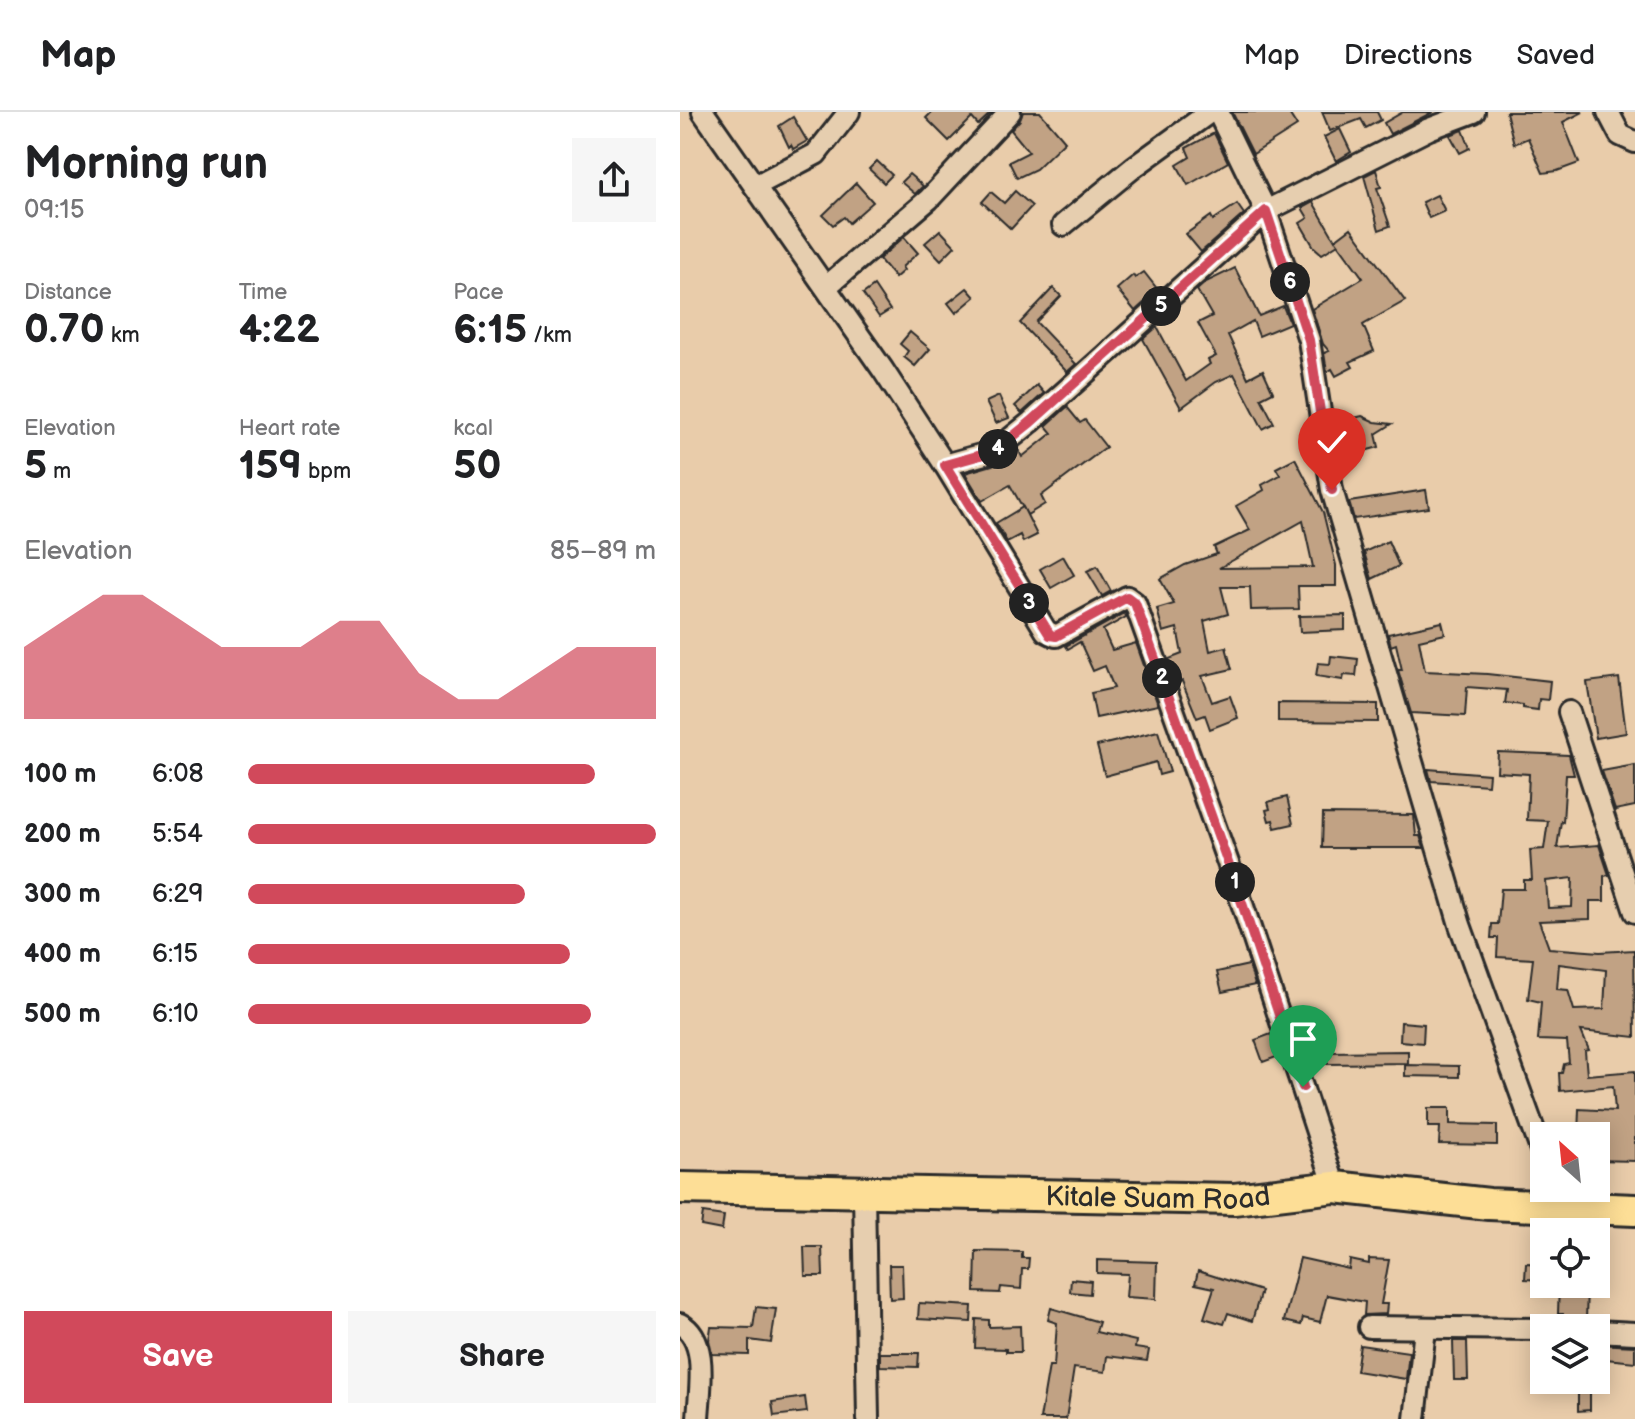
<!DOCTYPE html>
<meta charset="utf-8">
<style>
:root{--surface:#fff;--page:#f6f6f6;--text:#202124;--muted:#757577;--line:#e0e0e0;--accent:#d1495b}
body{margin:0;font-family:"Balsamiq Sans",sans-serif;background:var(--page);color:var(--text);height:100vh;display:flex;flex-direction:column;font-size:30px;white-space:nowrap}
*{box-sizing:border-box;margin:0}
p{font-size:26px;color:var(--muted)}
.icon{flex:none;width:44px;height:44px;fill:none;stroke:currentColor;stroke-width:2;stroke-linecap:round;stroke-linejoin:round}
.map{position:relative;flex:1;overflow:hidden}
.panel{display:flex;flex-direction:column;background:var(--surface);width:680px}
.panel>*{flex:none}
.needle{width:52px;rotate:333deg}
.tools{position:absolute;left:850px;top:1010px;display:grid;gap:16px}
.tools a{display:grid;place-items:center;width:80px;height:80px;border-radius:0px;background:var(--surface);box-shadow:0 4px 20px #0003;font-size:40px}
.pin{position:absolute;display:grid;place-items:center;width:68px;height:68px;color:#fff;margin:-82px -34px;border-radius:50% 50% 50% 0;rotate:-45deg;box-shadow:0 0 8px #0007}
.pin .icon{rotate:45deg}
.km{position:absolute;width:40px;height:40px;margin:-20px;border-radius:50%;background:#222;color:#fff;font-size:22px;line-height:40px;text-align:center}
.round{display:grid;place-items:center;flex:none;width:84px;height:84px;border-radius:0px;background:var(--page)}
.head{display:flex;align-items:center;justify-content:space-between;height:136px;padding:0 24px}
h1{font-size:44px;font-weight:700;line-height:60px}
.stats{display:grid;grid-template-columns:repeat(3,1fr);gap:12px;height:136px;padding:8px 24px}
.stats div{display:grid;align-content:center}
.stats b{font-size:40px;font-weight:700}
.stats small{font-size:22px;font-weight:400}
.stats p{font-size:22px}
.chart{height:224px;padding:16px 24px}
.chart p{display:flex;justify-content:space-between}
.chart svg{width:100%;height:144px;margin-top:8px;fill:var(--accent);opacity:.7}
.primary-button{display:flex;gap:16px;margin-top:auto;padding:16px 24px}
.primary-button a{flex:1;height:92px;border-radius:0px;background:var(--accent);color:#fff;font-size:32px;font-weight:700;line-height:92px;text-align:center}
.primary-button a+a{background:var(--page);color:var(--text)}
ul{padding:0 24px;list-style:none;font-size:26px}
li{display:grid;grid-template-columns:128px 96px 1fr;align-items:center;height:60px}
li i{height:20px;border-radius:10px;background:var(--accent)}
header{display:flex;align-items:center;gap:48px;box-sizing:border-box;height:112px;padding:0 40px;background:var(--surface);border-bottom:2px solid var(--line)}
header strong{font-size:38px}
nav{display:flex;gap:44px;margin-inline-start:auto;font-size:28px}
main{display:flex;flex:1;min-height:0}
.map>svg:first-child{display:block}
.building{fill:#c1a284;stroke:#2b2b2b;stroke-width:2;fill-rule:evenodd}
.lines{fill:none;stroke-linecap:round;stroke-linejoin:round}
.minor-casing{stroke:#2b2b2b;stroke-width:26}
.highway-casing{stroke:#2b2b2b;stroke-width:36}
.minor{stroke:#e6ceaf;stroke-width:20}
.highway{stroke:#fdde96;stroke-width:30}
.route-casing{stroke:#fff;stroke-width:16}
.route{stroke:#d1495b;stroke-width:10}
.labels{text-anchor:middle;stroke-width:7;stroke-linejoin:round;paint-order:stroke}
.street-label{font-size:28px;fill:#2b2b2b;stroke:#e6ceaf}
</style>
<header>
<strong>Map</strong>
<nav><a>Map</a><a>Directions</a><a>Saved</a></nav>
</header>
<main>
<section class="panel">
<div class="head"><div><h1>Morning run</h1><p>09:15</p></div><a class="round"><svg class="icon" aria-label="share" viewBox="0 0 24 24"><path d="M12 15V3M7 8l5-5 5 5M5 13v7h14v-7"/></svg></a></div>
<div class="stats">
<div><p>Distance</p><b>0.70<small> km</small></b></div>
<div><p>Time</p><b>4:22</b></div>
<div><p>Pace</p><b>6:15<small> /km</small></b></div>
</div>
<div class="stats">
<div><p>Elevation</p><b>5<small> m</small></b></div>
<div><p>Heart rate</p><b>159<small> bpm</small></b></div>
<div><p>kcal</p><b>50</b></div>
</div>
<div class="chart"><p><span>Elevation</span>85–89 m</p>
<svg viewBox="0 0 160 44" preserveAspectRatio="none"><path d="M0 44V22L10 14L20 6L30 6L40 14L50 22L60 22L70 22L80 14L90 14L100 30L110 38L120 38L130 30L140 22L150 22L160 22V44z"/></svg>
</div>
<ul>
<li><b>100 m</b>6:08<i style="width:85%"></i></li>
<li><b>200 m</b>5:54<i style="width:100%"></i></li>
<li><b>300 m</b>6:29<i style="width:68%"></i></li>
<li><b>400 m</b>6:15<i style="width:79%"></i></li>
<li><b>500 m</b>6:10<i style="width:84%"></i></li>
</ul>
<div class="primary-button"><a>Save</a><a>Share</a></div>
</section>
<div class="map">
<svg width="955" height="1307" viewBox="0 0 955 1307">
<rect width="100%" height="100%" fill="#e9ccaa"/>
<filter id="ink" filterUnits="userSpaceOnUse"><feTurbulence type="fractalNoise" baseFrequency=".0125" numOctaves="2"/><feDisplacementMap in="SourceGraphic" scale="16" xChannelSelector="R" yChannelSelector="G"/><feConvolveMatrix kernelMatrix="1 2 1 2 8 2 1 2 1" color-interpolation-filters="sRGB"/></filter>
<g filter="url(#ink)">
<!-- building -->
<g class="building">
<path d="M252 0H312L298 13 292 6 269 29 246 6Z"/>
<path d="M343 0H360L385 29 356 57 337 66 329 50 349 40 331 18 340 8Z"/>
<path d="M552 0H608L617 14 573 42Z"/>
<path d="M642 0H697L701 8 686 16 681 7 650 19Z"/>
<path d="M723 0H753L710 22 704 11Z"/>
<path d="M826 0H903L883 10 899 51 877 59 863 61 848 26 834 32Z"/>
<path d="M113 5 127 29 113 37 111 33 109 35 99 14Z"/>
<path d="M660 17 671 40 656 49 644 25Z"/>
<path d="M783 18 790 36 780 41 770 23Z"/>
<path d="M534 21 548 50 508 73 497 53 510 45 506 36Z"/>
<path d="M197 49 212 63 204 71 189 57Z"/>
<path d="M696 58 701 75 697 76 710 114 699 118 684 64Z"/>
<path d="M229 62 243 74 235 82 221 70Z"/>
<path d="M176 71 193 90 169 111 164 105 153 113 143 103Z"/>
<path d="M335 79 352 94 331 117 302 90 311 80 324 91Z"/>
<path d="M757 83 765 99 749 106 742 90Z"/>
<path d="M633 90 655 128 671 116 725 189 683 213 694 239 670 250 673 255 656 264 652 257 647 260 644 241 649 239 643 232 632 197 683 166 656 129 658 132 642 142 634 135 620 111 628 106 622 96Z"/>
<path d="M557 92 564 102 521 140 506 122 531 104 533 108Z"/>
<path d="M260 118 275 134 261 148 245 131Z"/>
<path d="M224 125 238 141 222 155 224 158 215 166 199 147Z"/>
<path d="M555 156 579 204 603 194 610 211 579 224 573 209 548 223 568 266 583 258 593 280 581 286 594 311 583 317 554 262 536 270 501 296 463 227 477 215 506 269 530 252 528 248 536 244 518 211 532 204 517 178 526 170Z"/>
<path d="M464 160 478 178 455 199 437 177 453 163 455 166Z"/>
<path d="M194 174 210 198 199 205 183 182Z"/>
<path d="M287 176 295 185 276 201 268 191Z"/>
<path d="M373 176 381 184 356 210 396 252 387 260 340 211Z"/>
<path d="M230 220 250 237 235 254 224 245 228 239 220 232Z"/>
<path d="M357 273 364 281 342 301 335 294Z"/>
<path d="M319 284 329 306 316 311 306 290Z"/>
<path d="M387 295 400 311 405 308 426 335 361 384 365 392 347 403 330 373 302 389 285 361 319 351 338 337 342 345 372 321 366 314Z"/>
<path d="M682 304 695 310 712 312 696 322 699 335 662 345 656 317 662 309Z"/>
<path d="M615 346 643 400 656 453V474H618L619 497 571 498 570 475H541L548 502 524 509 530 539 546 535 552 557 522 564 532 590 550 584 558 606 530 617 525 603 517 606 502 569 497 571 489 547 502 542 497 516 483 520 477 497 494 492 480 467 505 453 537 442 534 435 570 418 556 394 584 378 582 373 600 363 596 356ZM623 409 633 455 539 456Z"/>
<path d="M746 378 749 396 674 407 669 390Z"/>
<path d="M343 395 357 423 343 430 340 423 327 430 316 411Z"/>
<path d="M708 429 719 454 692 467 684 440Z"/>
<path d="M383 444 394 463 371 476 360 457Z"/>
<path d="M417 454 431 479 422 484 407 459Z"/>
<path d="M445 501 446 505 423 518 432 538 456 531 478 593 416 606 411 581 434 576 425 554 413 559 400 530 388 537 386 534Z"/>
<path d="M665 503V518L620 520 619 504Z"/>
<path d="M762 510 765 522 739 528 745 559 807 562 870 569 868 588 859 587 858 598 843 596V593L825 591 827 578 787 575 785 604 731 601 718 558H722L716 532 711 534 708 522Z"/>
<path d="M651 544 678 547 676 564 664 563 663 568 636 564 638 551 650 552Z"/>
<path d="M939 566 946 621 916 626 907 570Z"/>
<path d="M598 591 698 592V610L598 609Z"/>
<path d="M478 619 490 660 479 663 476 650 425 664 417 634Z"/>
<path d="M818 640 889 643 894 663H886L883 710 881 709 877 736 919 733 929 763 924 764V789H910V807L859 809 869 836 920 840 954 838 955 925 901 919 909 938 905 939 907 963 955 959V1049L916 1048V1024H898L899 997 935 999 933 974 880 979 879 961H882L884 952 889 951 887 929 858 928 861 890 848 887 853 847 817 845 818 826H811L812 812H818L821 777H844V768H852L850 738 864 737 868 709 847 708 849 662 817 660ZM893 766 892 795 868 796 866 769ZM879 852 926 858 924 897 894 898 888 878 877 877Z"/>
<path d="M955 653V694L935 698 922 659Z"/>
<path d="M748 657 809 662 808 673 751 669Z"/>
<path d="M607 685 613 712 595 716 593 708 589 709 586 698 590 697 588 690Z"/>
<path d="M643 702 734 703 736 724H740L744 736H642Z"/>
<path d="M569 853 575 873 542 880 537 860Z"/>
<path d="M721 910 744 912 743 931 720 929Z"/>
<path d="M591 922 599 944 583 950 575 928Z"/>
<path d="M728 939V951L647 952V940Z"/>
<path d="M725 953 779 954V965L725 964Z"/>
<path d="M748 996H770V1012L817 1013V1033L759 1032 760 1015H748Z"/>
<path d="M23 1101 44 1104 42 1118 21 1114Z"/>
<path d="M124 1135H142L143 1164H125Z"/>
<path d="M296 1139 342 1140V1146H349L348 1157H342L341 1177 321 1175 320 1181 295 1180Z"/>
<path d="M620 1146 669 1157 670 1148 689 1152V1147L709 1148 701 1192H707L706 1202 684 1203 685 1190 647 1183 640 1210 623 1206 621 1213 604 1209Z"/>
<path d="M417 1148 477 1150 476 1187 446 1185 448 1162 417 1161Z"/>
<path d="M846 1151 864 1152V1168L845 1167Z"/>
<path d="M209 1153H222L223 1186 210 1187Z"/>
<path d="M518 1159 581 1179 572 1209 548 1201 544 1212 524 1206 534 1176 515 1172Z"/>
<path d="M391 1167 411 1169 410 1182 390 1180Z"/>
<path d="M879 1172H907L906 1210 883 1209V1202H878Z"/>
<path d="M239 1191 292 1194 291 1210 238 1207Z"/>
<path d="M76 1195 96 1197 91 1231 69 1228V1243L32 1242 29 1228 31 1215 73 1216Z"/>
<path d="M371 1196 419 1210 416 1220 456 1229 455 1236 469 1238 467 1249 427 1244 425 1260 394 1256 386 1307H360L369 1254H374L377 1211 368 1208Z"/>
<path d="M296 1207 309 1208V1215L340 1214 341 1240H326V1237L295 1236Z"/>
<path d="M773 1229H787L788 1268H774Z"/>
<path d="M916 1232 955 1234V1250L916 1246Z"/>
<path d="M680 1233 729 1240 726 1267 676 1259Z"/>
<path d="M200 1241H239L238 1255 200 1254Z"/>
<path d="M898 1279H910V1298L898 1299Z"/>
<path d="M125 1285 127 1300 94 1304 92 1290Z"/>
</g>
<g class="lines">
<!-- minor casing -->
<g class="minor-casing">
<g id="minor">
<path d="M23 0 203 258 265 353 366 519 376 524 447 485 455 491 557 776 655 1075"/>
<path d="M538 0 586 99 629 228 652 378 780 813 864 1046"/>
<path d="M928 0 940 23 955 30"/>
<path d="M75 74 136 42 169 0"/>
<path d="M383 113 454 55 530 0"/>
<path d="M146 175 249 87 330 0"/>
<path d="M265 353 315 339 351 310 586 99 749 17 794 0"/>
<path d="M889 600 955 800"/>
<path d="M184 1080 188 1307"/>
<path d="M0 1212C30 1228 19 1279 18 1307"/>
<path d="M689 1215 864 1217"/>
<path d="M916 1219 955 1221"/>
<path d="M735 1307 745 1217"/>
</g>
</g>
<!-- highway casing -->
<g class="highway-casing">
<g id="highway">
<path id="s1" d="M0 1076 554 1087 655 1075 809 1092 955 1098"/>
</g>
</g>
<!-- minor -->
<use href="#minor" class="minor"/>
<!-- highway -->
<use href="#highway" class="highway"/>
</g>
</g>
<g class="lines" filter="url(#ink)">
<!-- route casing -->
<g class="route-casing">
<path id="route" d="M623 975 557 776 455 491 447 485 376 524 370 523 265 353 315 339 351 310 586 99 629 228 652 378"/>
</g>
<!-- route -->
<use href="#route" class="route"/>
</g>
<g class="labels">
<!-- street labels -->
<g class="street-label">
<text dy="10" stroke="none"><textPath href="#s1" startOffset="478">Kitale Suam Road</textPath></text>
</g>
</g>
</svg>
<div class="tools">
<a><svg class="needle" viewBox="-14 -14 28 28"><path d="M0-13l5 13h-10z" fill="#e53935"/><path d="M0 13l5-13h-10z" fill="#757577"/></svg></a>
<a><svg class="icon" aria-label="locate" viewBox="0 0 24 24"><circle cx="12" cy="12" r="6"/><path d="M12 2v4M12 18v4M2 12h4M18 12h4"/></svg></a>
<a><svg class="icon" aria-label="layers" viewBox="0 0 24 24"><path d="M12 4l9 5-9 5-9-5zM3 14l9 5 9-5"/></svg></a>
</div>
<div class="pin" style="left:623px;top:975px;background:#1e9e55"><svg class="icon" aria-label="arrive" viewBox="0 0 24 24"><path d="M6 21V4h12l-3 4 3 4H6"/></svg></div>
<div class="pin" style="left:652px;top:378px;background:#d93025"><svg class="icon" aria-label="check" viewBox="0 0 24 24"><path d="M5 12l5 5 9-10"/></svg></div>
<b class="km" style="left:555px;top:770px">1</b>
<b class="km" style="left:482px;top:566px">2</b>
<b class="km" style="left:349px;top:491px">3</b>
<b class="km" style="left:318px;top:337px">4</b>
<b class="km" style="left:481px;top:194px">5</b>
<b class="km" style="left:610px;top:170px">6</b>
</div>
</main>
